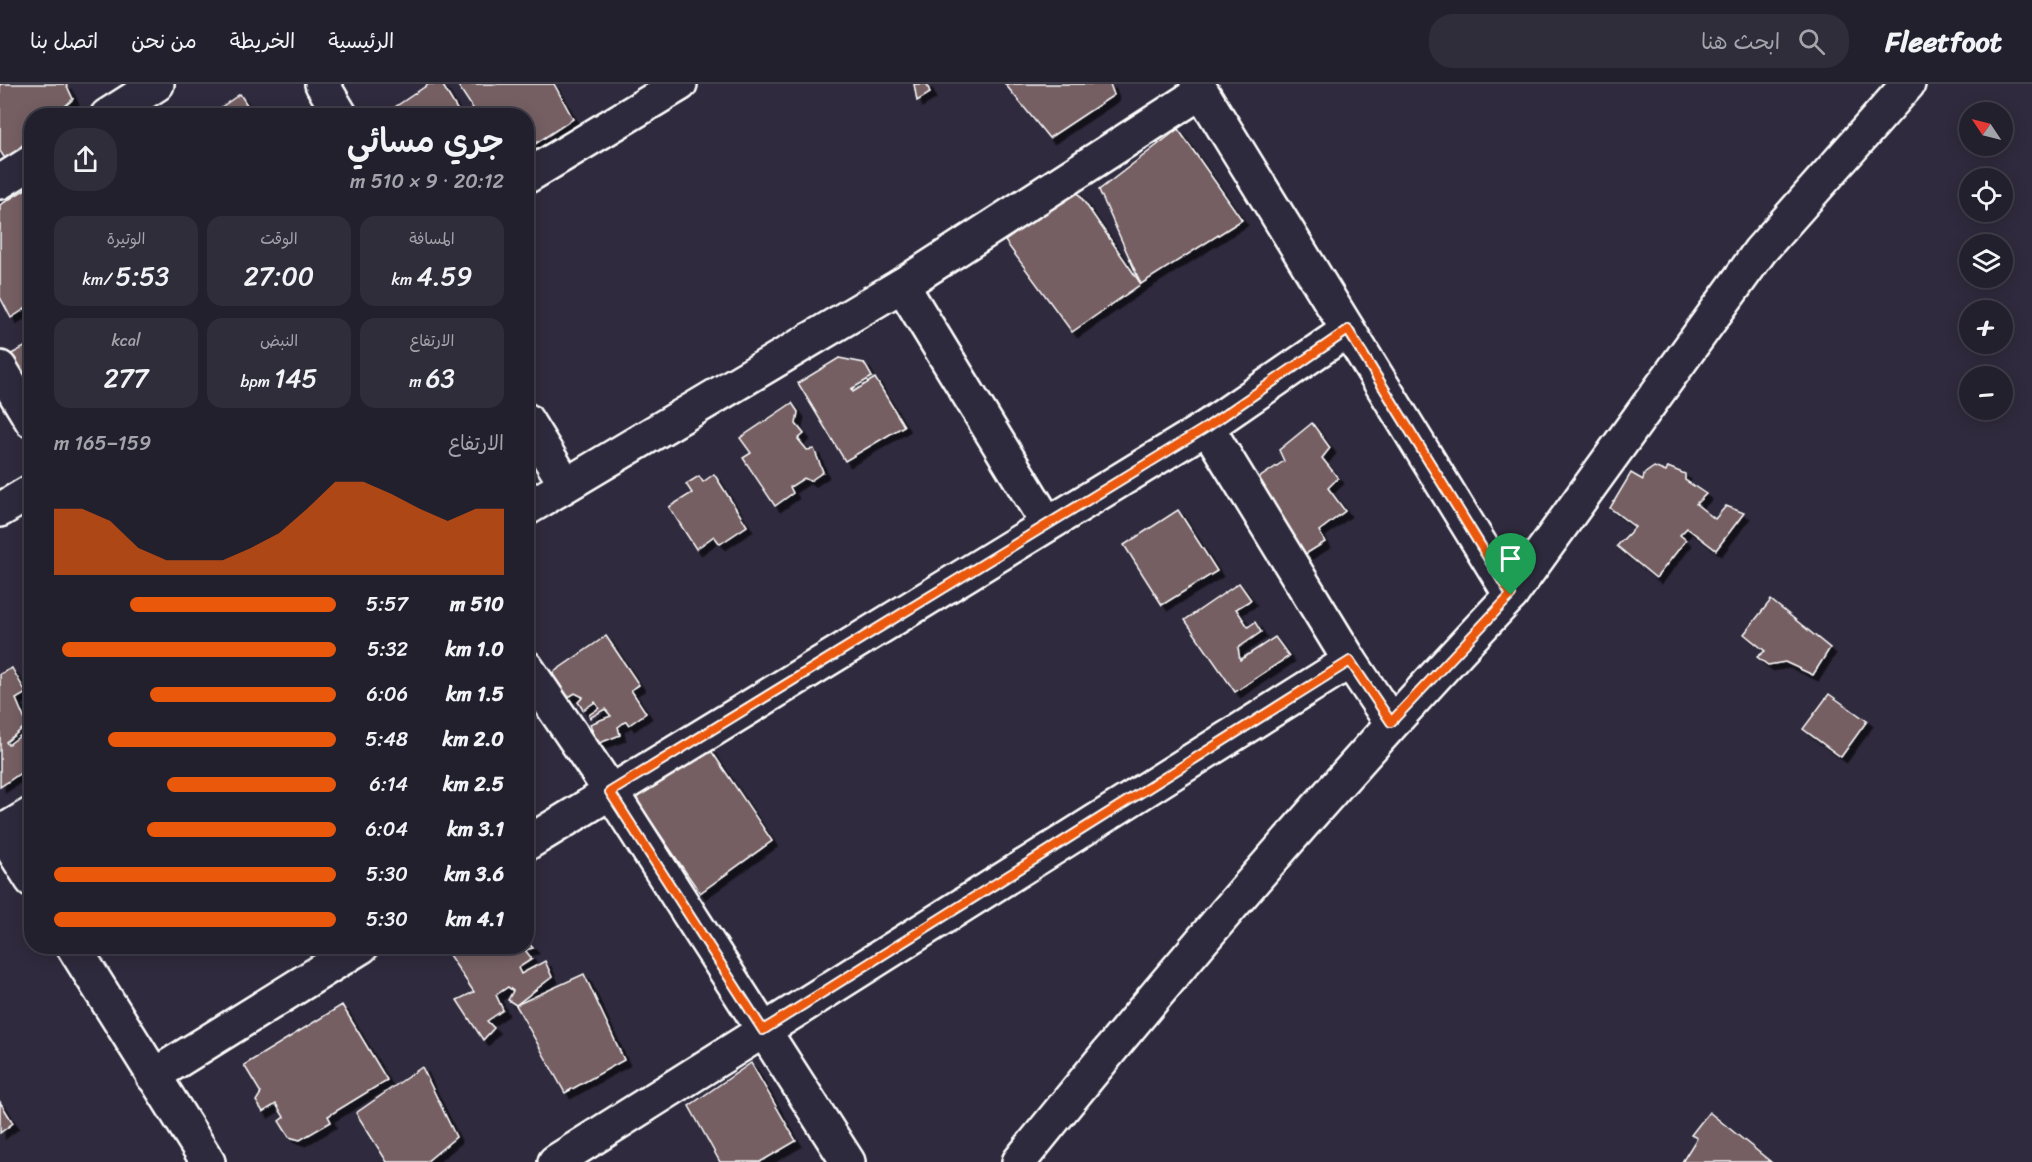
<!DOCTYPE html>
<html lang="ar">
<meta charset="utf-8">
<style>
:root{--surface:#23202e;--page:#2f2d3a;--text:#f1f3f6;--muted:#a3a3aa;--line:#403e4a;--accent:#ea580c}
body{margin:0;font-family:Sriracha,"Playpen Sans Arabic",sans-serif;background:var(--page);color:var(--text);direction:rtl;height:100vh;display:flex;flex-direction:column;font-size:22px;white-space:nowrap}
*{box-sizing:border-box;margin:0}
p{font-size:20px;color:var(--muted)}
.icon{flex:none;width:33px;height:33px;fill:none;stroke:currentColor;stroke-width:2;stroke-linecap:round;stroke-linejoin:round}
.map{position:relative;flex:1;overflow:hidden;direction:ltr}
.panel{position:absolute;left:24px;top:24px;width:510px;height:846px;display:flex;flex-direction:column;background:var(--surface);border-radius:24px;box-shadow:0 3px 15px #0003,0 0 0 2px var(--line);direction:rtl}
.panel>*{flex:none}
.needle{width:39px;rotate:305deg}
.controls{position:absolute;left:1959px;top:18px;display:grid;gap:12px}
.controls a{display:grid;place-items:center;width:54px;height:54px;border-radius:50%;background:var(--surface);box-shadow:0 3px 15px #0003,0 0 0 2px var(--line);font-size:30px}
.pin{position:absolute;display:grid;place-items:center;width:51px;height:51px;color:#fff;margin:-62px -26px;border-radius:50% 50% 50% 0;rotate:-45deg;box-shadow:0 0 6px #0007}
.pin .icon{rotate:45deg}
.round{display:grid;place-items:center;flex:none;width:63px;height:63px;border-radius:24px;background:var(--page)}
.overview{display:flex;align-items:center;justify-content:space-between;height:102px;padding:0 30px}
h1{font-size:33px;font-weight:600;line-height:45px}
.metrics{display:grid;grid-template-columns:repeat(3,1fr);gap:9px;height:102px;padding:6px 30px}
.metrics div{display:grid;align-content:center;border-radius:15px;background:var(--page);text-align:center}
.metrics b{font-size:26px;font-weight:600}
.metrics small{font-size:16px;font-weight:400}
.metrics p{font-size:16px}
.chart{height:168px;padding:12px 30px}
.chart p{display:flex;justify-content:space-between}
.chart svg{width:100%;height:108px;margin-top:6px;fill:var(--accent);opacity:.7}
ul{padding:0 30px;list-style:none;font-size:20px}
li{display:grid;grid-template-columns:96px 72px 1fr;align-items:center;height:45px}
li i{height:15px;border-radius:8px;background:var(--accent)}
header{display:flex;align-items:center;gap:36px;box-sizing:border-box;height:84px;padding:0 30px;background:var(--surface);border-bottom:2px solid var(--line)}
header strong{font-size:28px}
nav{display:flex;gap:33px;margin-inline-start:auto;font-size:21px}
.search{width:420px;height:54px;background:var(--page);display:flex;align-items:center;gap:15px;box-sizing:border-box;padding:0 21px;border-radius:24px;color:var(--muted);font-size:22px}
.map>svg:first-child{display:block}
.building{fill:#755e63;stroke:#fff;stroke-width:1.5;filter:url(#shadow)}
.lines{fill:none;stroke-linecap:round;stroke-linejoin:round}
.minor-casing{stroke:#fff;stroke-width:38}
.minor{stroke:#2f2a3d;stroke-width:33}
.route-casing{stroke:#fff;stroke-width:12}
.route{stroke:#ea580c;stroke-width:8}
</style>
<header>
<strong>Fleetfoot</strong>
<div class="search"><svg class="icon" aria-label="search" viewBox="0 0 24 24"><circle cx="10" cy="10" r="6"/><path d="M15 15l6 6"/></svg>ابحث هنا</div>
<nav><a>الرئيسية</a><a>الخريطة</a><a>من نحن</a><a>اتصل بنا</a></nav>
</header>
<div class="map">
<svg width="2032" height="1078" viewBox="0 0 2032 1078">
<defs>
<filter id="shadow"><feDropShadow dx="5.5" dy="5.5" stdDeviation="0" flood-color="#0009"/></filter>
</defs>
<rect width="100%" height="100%" fill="#2f2a3d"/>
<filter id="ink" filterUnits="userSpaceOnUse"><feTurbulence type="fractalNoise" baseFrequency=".0167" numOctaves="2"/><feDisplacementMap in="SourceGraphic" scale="12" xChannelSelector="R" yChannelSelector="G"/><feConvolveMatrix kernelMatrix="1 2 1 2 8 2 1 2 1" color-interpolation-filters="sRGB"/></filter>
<g filter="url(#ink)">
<!-- building -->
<g class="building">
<path d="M0 0H66L73 15 54 32H32V52L6 76 0 67Z"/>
<path d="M429 0H442L461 32H399L395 23Z"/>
<path d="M457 0H554L573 35 526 66V32H478Z"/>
<path d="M914 0H927L930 9 917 17Z"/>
<path d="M1005 0H1110L1114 11 1049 54Z"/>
<path d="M240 10 254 32H218L217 26Z"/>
<path d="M1178 45 1242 136 1141 200 1099 106Z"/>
<path d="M29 103 32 107V220L11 234 0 213V121Z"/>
<path d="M1076 106 1141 200 1072 248 1005 157Z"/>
<path d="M32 259V308L0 276Z"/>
<path d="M839 274 864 279 872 293 851 305 853 308 875 294 904 342 845 377 798 299Z"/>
<path d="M792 319 798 328 796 340 804 350 798 355 807 366 814 365 823 388 810 397 804 394 790 403 793 409 775 422 743 374 751 369 740 354Z"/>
<path d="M1312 339 1330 364 1322 374 1338 394 1328 404 1345 427 1319 447 1325 458 1304 471 1256 396 1284 377 1279 366Z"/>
<path d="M1654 383 1666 388 1668 383 1685 390V396L1706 410 1696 420 1715 435 1726 422 1744 429 1716 466 1687 444 1680 451 1686 456 1656 494 1617 462 1635 443 1610 424 1631 389 1643 396 1644 390Z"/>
<path d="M714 390 747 442 720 460 714 452 696 465 669 423 692 409 686 400 699 392 703 398Z"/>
<path d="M1178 426 1217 487 1162 521 1124 461Z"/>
<path d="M1239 499 1251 516 1236 525 1248 543 1255 538 1261 548 1238 564 1240 576 1275 553 1289 572 1235 608 1185 536Z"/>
<path d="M1771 516 1830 564 1813 591 1785 578 1768 581 1757 573 1765 567 1744 550Z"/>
<path d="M606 552 639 601 631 606 646 629 629 641 626 637 618 643 620 651 597 660 590 640 611 632 605 625 590 634 589 631 599 624 595 618 583 626 578 618 583 613 575 609 564 616 548 592Z"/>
<path d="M12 584 26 609 16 615 27 641 6 658 8 661 32 643V681L0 703V590Z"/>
<path d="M1829 610 1867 637 1841 673 1803 645Z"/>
<path d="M710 665 772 757 700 809 633 711Z"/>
<path d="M526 856 533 864 525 866 532 875 518 884 521 890 545 877 552 893 516 921 508 916 513 907 508 903 496 911 503 926 487 937 494 944 483 956 457 916 474 908 443 862H526Z"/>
<path d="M584 890 624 976 565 1009 516 921Z"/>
<path d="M342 921 387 996 328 1032 331 1038 300 1056 289 1053 279 1037 284 1033 276 1020 263 1028 256 1017 261 1009 244 981Z"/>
<path d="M751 979 796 1057 760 1078H720L689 1022Z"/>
<path d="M422 983 456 1053 426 1078H387L356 1029Z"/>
<path d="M0 1018 13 1039 0 1049Z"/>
<path d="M1709 1028 1771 1078H1682L1697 1054 1691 1051Z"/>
</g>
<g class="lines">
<!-- minor casing -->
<g class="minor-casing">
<g id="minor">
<path d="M322 0 341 32"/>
<path d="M107 32 157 0"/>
<path d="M526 93 680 0"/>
<path d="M0 98 32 78"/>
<path d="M902 201 1047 439"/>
<path d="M0 284 32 337"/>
<path d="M526 336 565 399"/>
<path d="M1207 343 1350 577 1391 638"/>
<path d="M526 425 902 201 1201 8"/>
<path d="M0 426 32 407"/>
<path d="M1511 511 1760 167 1908 0"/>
<path d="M526 583 611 708 848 1078"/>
<path d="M0 745 32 796"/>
<path d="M2 748 32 730"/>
<path d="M526 760 1207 343 1348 246"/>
<path d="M73 862 208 1078"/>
<path d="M153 992 362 862"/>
<path d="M555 1078 1350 577"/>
<path d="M1019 1078C1176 883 1339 693 1511 511L1197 0"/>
</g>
</g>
<!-- minor -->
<use href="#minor" class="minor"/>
</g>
</g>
<g class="lines" filter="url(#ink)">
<!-- route casing -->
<g class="route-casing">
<path id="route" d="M1348 246 1511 511 1391 638 1350 577 763 946 610 708 1207 343Z"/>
</g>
<!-- route -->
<use href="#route" class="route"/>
</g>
</svg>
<div class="controls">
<a><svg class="needle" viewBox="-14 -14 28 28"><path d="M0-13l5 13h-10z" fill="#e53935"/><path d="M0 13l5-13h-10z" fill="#a3a3aa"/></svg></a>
<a><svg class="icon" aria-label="locate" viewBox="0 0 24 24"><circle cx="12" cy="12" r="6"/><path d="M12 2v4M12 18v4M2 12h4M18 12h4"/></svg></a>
<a><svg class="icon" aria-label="layers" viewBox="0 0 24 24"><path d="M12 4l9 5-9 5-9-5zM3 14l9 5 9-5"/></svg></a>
<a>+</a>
<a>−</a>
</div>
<div class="pin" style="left:1511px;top:511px;background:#1e9e55"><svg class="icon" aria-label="arrive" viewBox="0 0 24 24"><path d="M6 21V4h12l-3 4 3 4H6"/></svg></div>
<section class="panel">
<div class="overview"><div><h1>جري مسائي</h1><p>20:12 · 9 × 510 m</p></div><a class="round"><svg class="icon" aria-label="share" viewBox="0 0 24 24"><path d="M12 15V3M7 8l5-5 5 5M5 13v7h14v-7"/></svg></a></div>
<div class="metrics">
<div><p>المسافة</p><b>4.59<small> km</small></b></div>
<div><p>الوقت</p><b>27:00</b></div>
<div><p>الوتيرة</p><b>5:53<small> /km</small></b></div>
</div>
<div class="metrics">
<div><p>الارتفاع</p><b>63<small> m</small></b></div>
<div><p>النبض</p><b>145<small> bpm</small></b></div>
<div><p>kcal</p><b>277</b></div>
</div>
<div class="chart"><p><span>الارتفاع</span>159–165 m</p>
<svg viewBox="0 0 160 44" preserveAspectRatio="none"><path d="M0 44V17L10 17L20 22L30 33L40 38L50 38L60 38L70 33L80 27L90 17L100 6L110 6L120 11L130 17L140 22L150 17L160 17V44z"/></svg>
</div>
<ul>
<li><b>510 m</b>5:57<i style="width:73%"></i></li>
<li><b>1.0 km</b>5:32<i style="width:97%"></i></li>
<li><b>1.5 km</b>6:06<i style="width:66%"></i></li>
<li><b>2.0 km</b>5:48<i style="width:81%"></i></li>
<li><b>2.5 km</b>6:14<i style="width:60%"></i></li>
<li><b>3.1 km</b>6:04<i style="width:67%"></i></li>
<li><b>3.6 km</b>5:30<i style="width:100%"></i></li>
<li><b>4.1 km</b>5:30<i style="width:100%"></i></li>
</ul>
</section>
</div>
